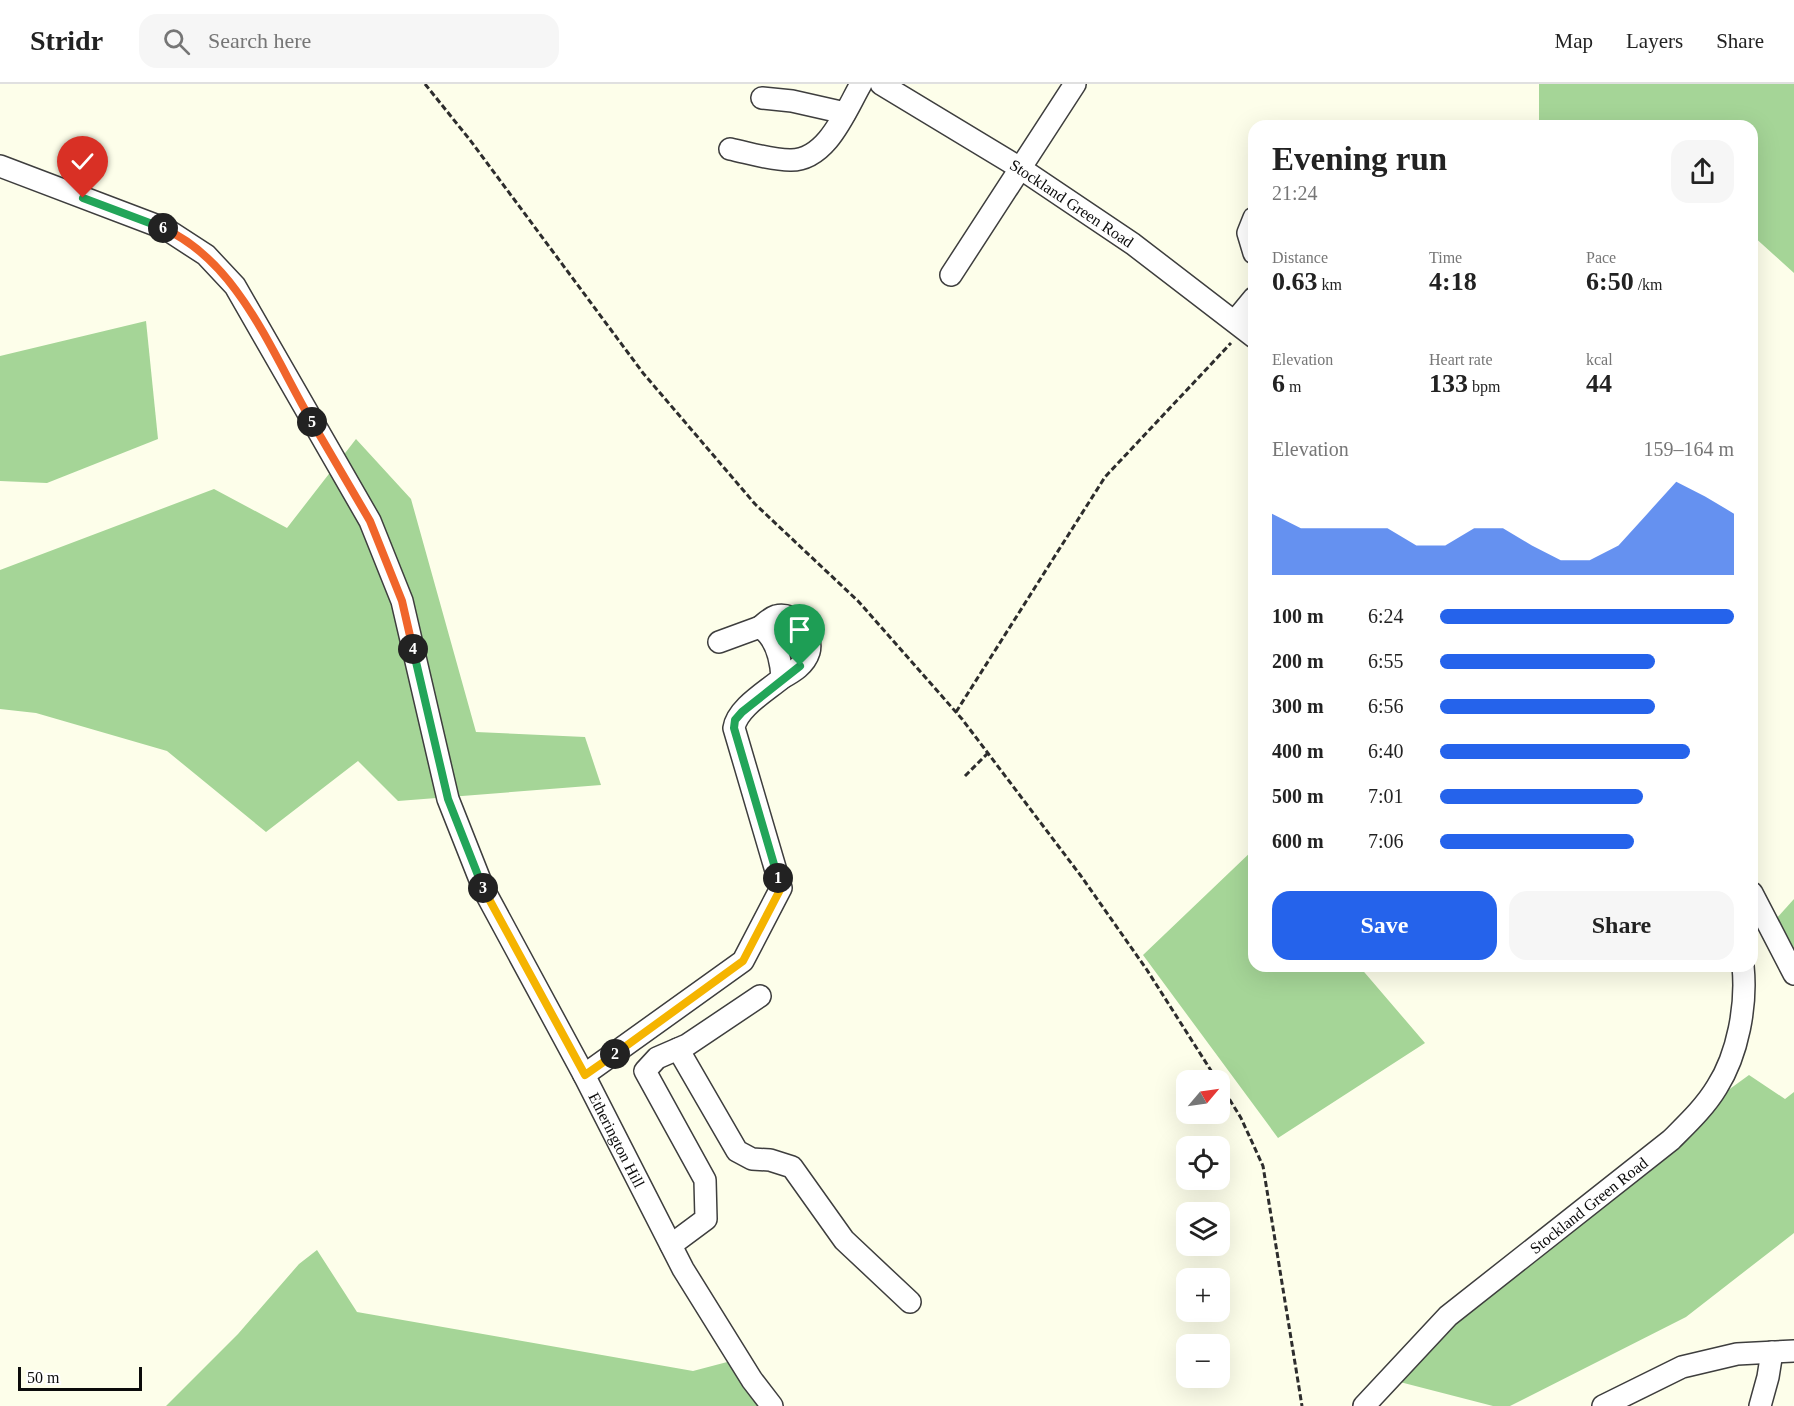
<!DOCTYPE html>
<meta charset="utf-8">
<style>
:root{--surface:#fff;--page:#f6f6f6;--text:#222;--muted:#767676;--line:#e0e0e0;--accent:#2563eb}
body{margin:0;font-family:"Times New Roman",serif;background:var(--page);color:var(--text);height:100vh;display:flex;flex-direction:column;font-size:22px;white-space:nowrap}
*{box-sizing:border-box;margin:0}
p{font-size:20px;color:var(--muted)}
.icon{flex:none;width:33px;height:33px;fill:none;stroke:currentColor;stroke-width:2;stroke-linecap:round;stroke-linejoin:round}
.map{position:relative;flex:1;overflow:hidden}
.details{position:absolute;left:1248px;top:36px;width:510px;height:852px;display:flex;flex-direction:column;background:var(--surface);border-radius:18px;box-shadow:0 6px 24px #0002}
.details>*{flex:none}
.needle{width:39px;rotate:61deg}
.buttons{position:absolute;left:1176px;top:986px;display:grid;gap:12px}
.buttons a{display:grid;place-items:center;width:54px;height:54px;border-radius:12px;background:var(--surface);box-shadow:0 6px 24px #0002;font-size:30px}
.scale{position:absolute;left:18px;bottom:15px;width:124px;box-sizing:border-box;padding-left:6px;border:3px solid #0b0b0b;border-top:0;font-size:16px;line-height:21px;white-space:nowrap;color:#0b0b0b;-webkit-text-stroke:4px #fff;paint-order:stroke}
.pin{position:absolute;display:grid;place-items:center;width:51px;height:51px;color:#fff;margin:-62px -26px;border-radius:50% 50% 50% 0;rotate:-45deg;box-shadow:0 0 6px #0007}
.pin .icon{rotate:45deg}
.km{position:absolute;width:30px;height:30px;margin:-15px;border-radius:50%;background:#222;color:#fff;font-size:16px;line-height:30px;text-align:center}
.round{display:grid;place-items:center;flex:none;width:63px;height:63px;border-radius:18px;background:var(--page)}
.overview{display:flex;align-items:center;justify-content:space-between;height:102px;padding:0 24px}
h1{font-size:33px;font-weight:700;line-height:45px}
.metrics{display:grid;grid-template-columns:repeat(3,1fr);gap:9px;height:102px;padding:6px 24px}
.metrics div{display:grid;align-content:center}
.metrics b{font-size:26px;font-weight:700}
.metrics small{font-size:16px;font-weight:400}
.metrics p{font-size:16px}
.chart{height:168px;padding:12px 24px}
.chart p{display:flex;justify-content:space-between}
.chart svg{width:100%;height:108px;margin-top:6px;fill:var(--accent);opacity:.7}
.button{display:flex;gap:12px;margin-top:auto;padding:12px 24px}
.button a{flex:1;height:69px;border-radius:18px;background:var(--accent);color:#fff;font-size:24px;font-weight:700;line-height:69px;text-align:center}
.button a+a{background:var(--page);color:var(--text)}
ul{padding:0 24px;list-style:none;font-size:20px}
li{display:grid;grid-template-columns:96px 72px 1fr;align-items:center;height:45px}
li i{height:15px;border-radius:8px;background:var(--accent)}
header{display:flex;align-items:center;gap:36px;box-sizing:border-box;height:84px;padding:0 30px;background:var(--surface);border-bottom:2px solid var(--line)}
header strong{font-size:28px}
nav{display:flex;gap:33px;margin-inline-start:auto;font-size:21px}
.search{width:420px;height:54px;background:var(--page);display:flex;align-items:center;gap:15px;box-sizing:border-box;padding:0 21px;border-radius:18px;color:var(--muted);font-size:22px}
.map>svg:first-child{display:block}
.forest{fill:#a5d597}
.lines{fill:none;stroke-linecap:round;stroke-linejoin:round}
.minor-casing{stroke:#3e3e3e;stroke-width:24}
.path{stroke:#2d2d2d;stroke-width:3;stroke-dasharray:6 3;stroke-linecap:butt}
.minor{stroke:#fff;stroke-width:21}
.split-1-casing{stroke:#fff;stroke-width:12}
.split-2-casing{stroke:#fff;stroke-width:12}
.split-3-casing{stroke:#fff;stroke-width:12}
.split-4-casing{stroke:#fff;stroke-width:12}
.split-5-casing{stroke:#fff;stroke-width:12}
.split-6-casing{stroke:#fff;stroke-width:12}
.split-7-casing{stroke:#fff;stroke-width:12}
.split-1{stroke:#22a559;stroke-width:8}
.split-2{stroke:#f5b400;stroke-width:8}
.split-3{stroke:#f5b400;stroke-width:8}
.split-4{stroke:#22a559;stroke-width:8}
.split-5{stroke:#f0652b;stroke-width:8}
.split-6{stroke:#f0652b;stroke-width:8}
.split-7{stroke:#22a559;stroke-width:8}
.labels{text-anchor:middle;stroke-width:6;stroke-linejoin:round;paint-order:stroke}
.street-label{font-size:16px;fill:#0b0b0b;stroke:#fff}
</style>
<header>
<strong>Stridr</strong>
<div class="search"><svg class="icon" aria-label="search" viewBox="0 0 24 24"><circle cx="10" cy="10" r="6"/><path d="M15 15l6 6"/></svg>Search here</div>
<nav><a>Map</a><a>Layers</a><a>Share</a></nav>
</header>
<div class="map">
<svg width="1794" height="1322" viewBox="0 0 1794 1322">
<rect width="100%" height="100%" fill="#fdfeea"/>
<!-- forest -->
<g class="forest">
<path d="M1539 0H1794V189L1752 151V42H1539Z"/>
<path d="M146 237 158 355 47 399 0 397V272Z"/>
<path d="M356 355 411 415 476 648 585 653 601 701 398 717 358 677 266 748 167 667 36 629 0 625V486L214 405 287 444Z"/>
<path d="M1254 765V882H1359L1425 959 1278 1054 1143 871Z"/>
<path d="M1794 815V868L1775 836Z"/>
<path d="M1749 991 1785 1015 1794 1008V1149L1686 1233 1510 1322H1493L1396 1297 1541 1154 1647 1090 1727 1007Z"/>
<path d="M317 1166 357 1228 693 1287 731 1277 763 1322H166L238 1250 299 1180Z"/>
</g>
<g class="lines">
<!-- minor casing -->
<g class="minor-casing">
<g id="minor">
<path id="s1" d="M881 0 1020 84 1133 160 1254 253"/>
<path d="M762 14 792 17 845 29"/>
<path d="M730 65C749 69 771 76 790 76 827 77 846 26 861 0"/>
<path id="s2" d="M0 82 166 145 206 171 235 202 370 437 402 517 448 715 484 806 584 991 683 1185 752 1296 772 1322"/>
<path d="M1254 134 1248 149 1254 169"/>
<path d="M951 191 1075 0"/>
<path d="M1235 237 1254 214"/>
<path d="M760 543C765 539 770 534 776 532 795 527 814 550 809 568 805 581 793 588 782 594"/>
<path d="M1752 809 1794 890"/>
<path d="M678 965 737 1067 752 1075 770 1076 792 1083 844 1156 910 1218"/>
<path d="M584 991 743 877 781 804 734 644C737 624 767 607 782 594 781 576 776 554 760 543L719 558"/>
<path d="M671 1161 706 1135 705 1096 645 987 657 974 687 961 760 912"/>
<path id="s3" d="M1364 1322 1448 1232 1671 1056C1688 1039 1705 1023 1717 1003 1738 970 1747 921 1743 882"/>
<path d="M1603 1322 1682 1283 1737 1270 1794 1267"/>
<path d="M1760 1322 1768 1293 1772 1268"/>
</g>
</g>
<!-- path -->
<g class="path">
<path d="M425 0 470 56 643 289 755 420 858 517 962 635 1081 792 1147 886 1217 996"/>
<path d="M956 628 1105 393 1231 259"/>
<path d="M965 692 988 669"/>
<path d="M1220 1000 1241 1034 1263 1082 1302 1322"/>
</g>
<!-- minor -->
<use href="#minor" class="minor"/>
</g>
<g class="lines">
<!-- split-1 casing -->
<g class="split-1-casing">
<path id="split-1" d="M778 794 734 644 735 636 742 628 800 582"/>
</g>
<!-- split-2 casing -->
<g class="split-2-casing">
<path id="split-2" d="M615 970 743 877 781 804 778 794"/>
</g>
<!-- split-3 casing -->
<g class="split-3-casing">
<path id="split-3" d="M483 804 585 991 615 970"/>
</g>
<!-- split-4 casing -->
<g class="split-4-casing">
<path id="split-4" d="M413 565 448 715 483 804"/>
</g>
<!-- split-5 casing -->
<g class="split-5-casing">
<path id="split-5" d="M312 338 370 437 402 517 413 565"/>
</g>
<!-- split-6 casing -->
<g class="split-6-casing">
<path id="split-6" d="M163 144C239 178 272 270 312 338"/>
</g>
<!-- split-7 casing -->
<g class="split-7-casing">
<path id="split-7" d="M83 114 163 144"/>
</g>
<!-- split-1 -->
<use href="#split-1" class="split-1"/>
<!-- split-2 -->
<use href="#split-2" class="split-2"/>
<!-- split-3 -->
<use href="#split-3" class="split-3"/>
<!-- split-4 -->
<use href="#split-4" class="split-4"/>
<!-- split-5 -->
<use href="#split-5" class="split-5"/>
<!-- split-6 -->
<use href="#split-6" class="split-6"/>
<!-- split-7 -->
<use href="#split-7" class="split-7"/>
</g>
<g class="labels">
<!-- street labels -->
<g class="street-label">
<text dy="6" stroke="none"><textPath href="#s1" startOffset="225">Stockland Green Road</textPath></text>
<text dy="6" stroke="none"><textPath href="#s2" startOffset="1209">Etherington Hill</textPath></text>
<text dy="6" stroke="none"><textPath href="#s3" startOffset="302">Stockland Green Road</textPath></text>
</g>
</g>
</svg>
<div class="buttons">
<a><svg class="needle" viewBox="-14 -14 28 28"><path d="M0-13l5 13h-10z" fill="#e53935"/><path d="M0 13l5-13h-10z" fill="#767676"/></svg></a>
<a><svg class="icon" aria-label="locate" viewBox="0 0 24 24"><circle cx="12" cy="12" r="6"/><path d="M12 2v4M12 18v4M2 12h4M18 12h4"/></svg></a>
<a><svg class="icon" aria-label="layers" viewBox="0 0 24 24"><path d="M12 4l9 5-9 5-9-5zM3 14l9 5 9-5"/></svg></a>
<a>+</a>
<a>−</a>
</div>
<div class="scale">50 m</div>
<div class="pin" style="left:800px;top:582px;background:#1e9e55"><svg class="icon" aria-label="arrive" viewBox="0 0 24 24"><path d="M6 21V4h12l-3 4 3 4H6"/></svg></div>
<div class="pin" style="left:83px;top:114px;background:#d93025"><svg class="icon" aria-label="check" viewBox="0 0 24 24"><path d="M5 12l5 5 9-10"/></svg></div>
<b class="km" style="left:778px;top:794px">1</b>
<b class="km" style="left:615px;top:970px">2</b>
<b class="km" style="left:483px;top:804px">3</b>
<b class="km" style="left:413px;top:565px">4</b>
<b class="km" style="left:312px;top:338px">5</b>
<b class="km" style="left:163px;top:144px">6</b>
<section class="details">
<div class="overview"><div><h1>Evening run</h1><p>21:24</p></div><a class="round"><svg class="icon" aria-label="share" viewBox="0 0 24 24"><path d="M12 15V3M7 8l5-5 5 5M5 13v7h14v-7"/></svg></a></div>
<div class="metrics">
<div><p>Distance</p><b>0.63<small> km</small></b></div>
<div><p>Time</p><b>4:18</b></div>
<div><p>Pace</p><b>6:50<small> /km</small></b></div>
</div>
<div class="metrics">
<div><p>Elevation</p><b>6<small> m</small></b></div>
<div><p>Heart rate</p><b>133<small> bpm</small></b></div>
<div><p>kcal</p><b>44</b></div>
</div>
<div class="chart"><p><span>Elevation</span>159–164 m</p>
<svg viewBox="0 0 160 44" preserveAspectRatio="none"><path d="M0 44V19L10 25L20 25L30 25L40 25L50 32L60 32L70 25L80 25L90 32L100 38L110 38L120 32L130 19L140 6L150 12L160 19V44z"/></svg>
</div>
<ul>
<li><b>100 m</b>6:24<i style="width:100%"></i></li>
<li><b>200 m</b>6:55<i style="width:73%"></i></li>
<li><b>300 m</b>6:56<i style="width:73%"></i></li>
<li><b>400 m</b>6:40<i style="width:85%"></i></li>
<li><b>500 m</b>7:01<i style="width:69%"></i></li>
<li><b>600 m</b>7:06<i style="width:66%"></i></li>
</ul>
<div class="button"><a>Save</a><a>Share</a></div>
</section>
</div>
